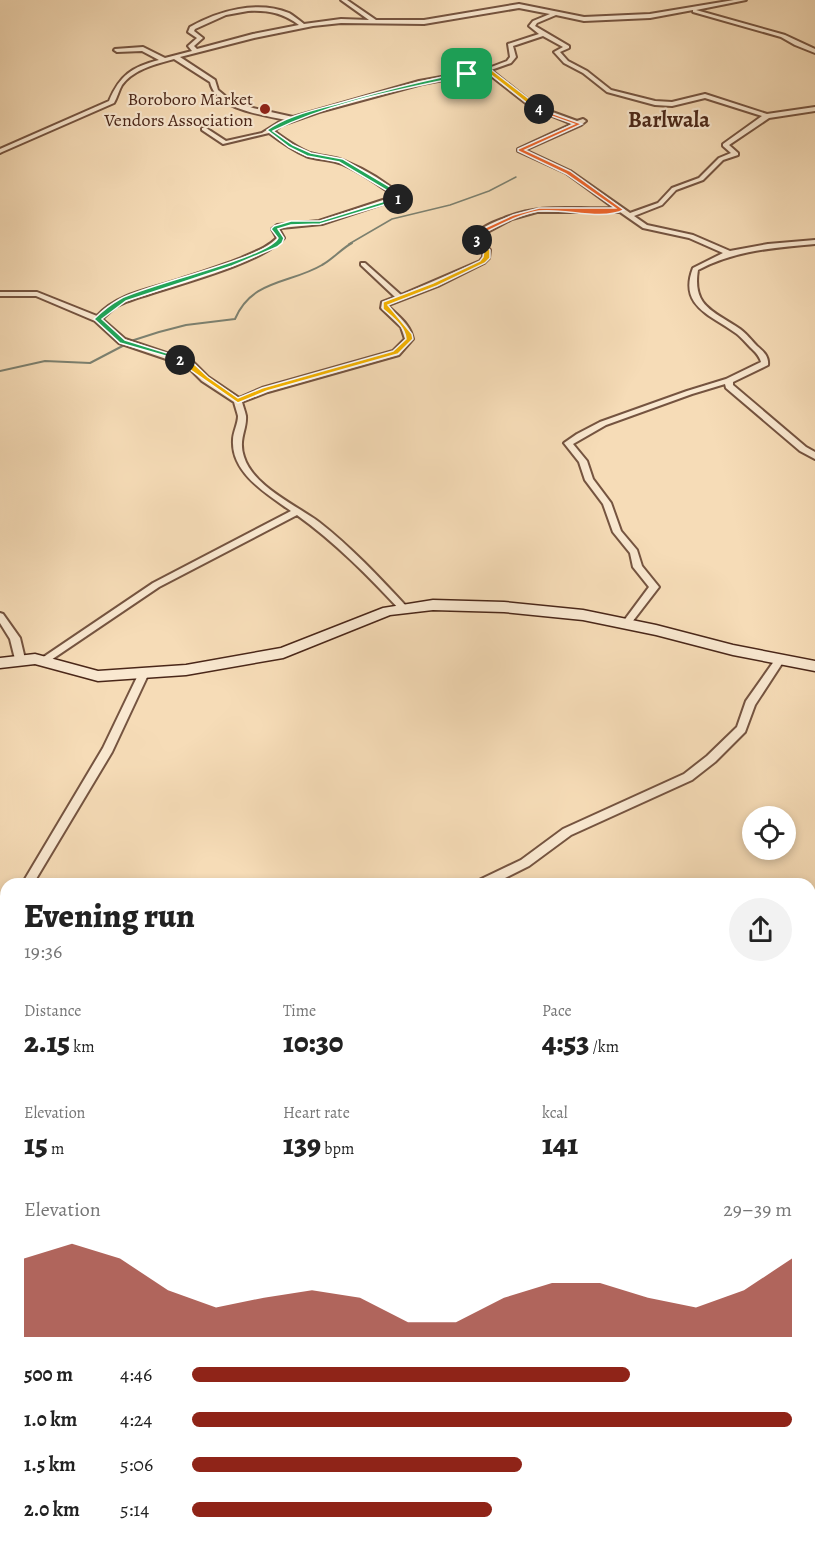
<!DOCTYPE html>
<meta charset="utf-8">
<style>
:root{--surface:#fff;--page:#f2f2f2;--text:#222;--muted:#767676;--accent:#8f2418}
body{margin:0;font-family:Alegreya,serif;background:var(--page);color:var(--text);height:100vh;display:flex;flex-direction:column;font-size:22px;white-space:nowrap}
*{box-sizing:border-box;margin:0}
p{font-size:20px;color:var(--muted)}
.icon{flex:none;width:33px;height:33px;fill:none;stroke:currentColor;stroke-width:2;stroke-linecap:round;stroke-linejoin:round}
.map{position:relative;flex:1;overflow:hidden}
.side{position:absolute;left:0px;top:878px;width:816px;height:668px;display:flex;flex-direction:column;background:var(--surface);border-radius:18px 18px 0 0;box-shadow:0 3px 9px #0003}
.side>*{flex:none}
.tools{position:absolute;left:742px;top:806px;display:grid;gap:12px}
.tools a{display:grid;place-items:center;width:54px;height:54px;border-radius:50%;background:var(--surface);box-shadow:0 3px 9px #0003;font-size:30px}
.pin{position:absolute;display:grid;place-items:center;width:51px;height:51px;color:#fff;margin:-26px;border-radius:12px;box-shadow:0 3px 9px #0006}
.km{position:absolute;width:30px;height:30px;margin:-15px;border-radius:50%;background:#222;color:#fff;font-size:16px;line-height:30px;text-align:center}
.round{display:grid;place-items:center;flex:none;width:63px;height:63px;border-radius:32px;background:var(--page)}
.overview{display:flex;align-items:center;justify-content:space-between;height:102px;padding:0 24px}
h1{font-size:33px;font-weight:800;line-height:45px}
.stats{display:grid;grid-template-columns:repeat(3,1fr);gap:9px;height:102px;padding:6px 24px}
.stats div{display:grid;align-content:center}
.stats b{font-size:30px;font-weight:800}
.stats small{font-size:16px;font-weight:400}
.stats p{font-size:16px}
.chart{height:168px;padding:12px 24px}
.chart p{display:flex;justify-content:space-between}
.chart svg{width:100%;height:108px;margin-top:6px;fill:var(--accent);opacity:.7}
ul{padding:0 24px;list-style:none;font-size:20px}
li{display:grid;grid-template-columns:96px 72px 1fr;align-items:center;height:45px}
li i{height:15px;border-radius:8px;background:var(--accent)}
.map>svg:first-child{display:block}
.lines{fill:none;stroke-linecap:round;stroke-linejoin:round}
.stream-far1{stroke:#7c806f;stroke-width:1.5}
.stream{stroke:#7c806f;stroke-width:2}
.street-casing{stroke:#755440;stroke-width:4}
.secondary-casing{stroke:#4a2719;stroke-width:3}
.street{fill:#f9e8d0;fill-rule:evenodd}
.secondary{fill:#f9e8d0;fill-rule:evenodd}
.split-1{fill:#22a559;stroke:#fff;stroke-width:1.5}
.split-2{fill:#22a559;stroke:#fff;stroke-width:1.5}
.split-3{fill:#f5b400;stroke:#fff;stroke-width:1.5}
.split-4{fill:#f0652b;stroke:#fff;stroke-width:1.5}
.split-5{fill:#f5b400;stroke:#fff;stroke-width:1.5}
.poi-dot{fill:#8f2418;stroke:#f9e8d0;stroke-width:2}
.labels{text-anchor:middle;stroke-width:4.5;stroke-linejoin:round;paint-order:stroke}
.far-poi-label{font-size:18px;fill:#4a2719;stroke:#f9e8d0;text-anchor:end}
.far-quarter-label{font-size:22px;font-weight:bold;fill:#4a2719;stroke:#f9e8d0}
</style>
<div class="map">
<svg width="815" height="1544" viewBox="0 0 815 1544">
<rect width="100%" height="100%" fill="#f6dcb7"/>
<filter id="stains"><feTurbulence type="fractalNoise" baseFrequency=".00333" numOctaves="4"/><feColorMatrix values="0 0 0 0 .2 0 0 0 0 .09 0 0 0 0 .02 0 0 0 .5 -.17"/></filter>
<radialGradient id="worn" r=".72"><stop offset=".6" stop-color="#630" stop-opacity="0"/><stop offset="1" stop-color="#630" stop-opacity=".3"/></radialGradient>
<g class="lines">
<!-- stream-far1 -->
<path class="stream-far1" d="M349 244 392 219 450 205 489 191 516 177"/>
<!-- stream -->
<path class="stream" d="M0 371 45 361 90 363 134 340 159 332 186 325 235 319C252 279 290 284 322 265 333 259 341 249 352 243"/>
<!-- street casing -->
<g class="street-casing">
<g id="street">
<path d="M341 0H347L376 20H424L519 4 584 17 650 14 734 0H746L696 10 785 35 815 49V53L795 45 781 37 693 12V10L650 18 584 21 556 15 537 23 535 26 569 46V48L560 52 568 61 587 71 611 90 655 101 672 102 705 94 767 114 815 107V111L769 118 729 145 738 153V155L723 160 703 180 676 190 662 205 634 216 647 225 693 235 730 251 768 244 815 240V244C774 248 735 250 698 270 692 307 714 311 740 329 747 334 751 340 757 346 763 351 769 356 768 365L733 382V385L806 447 815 452V459L800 451 726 388 725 384 692 394 606 425 573 444 587 461 593 479 611 503 621 531 637 550 642 566 659 587 629 626H623L621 624 623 622 649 587 633 567 630 553 613 532 603 504 585 480 579 462 564 443 577 434 600 422 687 391 726 379 761 362C759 355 755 352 750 347 746 343 742 338 737 334 712 315 678 307 693 268L723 253 689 238 643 228 620 212H537L512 219 480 236V240L490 250 489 258 484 263 438 286 389 305V307C399 317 410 324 413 339L399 355 268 392 242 402C243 406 245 411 246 416 247 430 238 439 244 457 253 486 296 505 319 522 351 547 379 577 406 606L408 608 406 610H400C368 576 335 542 297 515L159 587 48 662H42L40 660 42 658 153 583 291 511C267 494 231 473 233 440 233 432 238 424 238 416 237 412 235 406 234 402L202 381 187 366 119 343 95 321 36 296H0V292H37L97 316C116 295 145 290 171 282 195 274 218 267 241 258 254 252 267 248 277 238L272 229 277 225 319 221 395 196C378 185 361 172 342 164 331 159 317 160 306 156 292 150 281 142 269 133L223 144 202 130V128H206L226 141 262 133 278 123 287 120C264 115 216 110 210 82L174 59C156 64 134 69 122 85 119 90 117 98 114 103L2 152 0 153V149L109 101C120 75 132 67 159 60L142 51 117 52 114 50 115 49 143 47 165 58 192 51 188 46 197 38 188 32 190 27C218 11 257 0 289 13 294 16 299 20 304 24L341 19 369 20ZM519 8 550 14 533 21 529 26 539 34 508 44 510 57 507 61 486 69 419 81 293 117 253 108 230 100 218 90 215 80 180 57 254 38 313 26 341 23 424 24ZM248 11C268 10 283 13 299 25L253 34 197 49 194 46 203 38 194 31 195 29 226 15ZM543 36 563 47 554 52 564 63 583 73 607 92 655 105 672 106 705 98 762 116 723 144V146L731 153 719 158 699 178 672 188 658 203 630 213 570 171 525 150 581 125 586 121 583 119 577 121 536 106 491 70 511 63 516 57 513 46ZM486 72 532 108 572 124 518 149V151L566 173 614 208C573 210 542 202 502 219 491 223 481 228 473 235L475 242 483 250V257L480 261 401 295 365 263H361V265L395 297 382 302 381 308 401 327 405 339 393 351 262 388 239 398 208 377 193 362 125 339 102 319 115 307 126 302C163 288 261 265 284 238L279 229 281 228 322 224 403 197C387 183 367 170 347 162 335 156 322 157 310 153 297 148 285 139 274 131L282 125 319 112 422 84Z"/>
<path d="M0 613 3 614 20 638 25 659 23 661 20 663 15 659 10 639 0 623Z"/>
<path d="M780 655 785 659 755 705 745 732 715 762 692 780 571 835 529 866 493 884H476L477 881 521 860 563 829 684 774 707 756 737 727 746 701 777 657Z"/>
<path d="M143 671 148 675 112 752 33 884H22L103 748 138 675Z"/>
<path d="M6 922V938L4 942 0 943V927L2 924Z"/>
<path d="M6 1168V1181L0 1184V1170Z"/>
<path d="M6 1396V1410L0 1411V1397Z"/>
<path d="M6 1452V1475L0 1479V1456Z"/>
</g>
</g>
<!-- secondary casing -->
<g class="secondary-casing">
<g id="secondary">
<path d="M433 600 504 602 583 610 656 625 733 645 815 661V671L733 655 656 635 583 620 504 612 433 610 390 615 283 658 186 675 98 681 35 664 0 668V658L35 654 98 671 186 665 281 648 383 608Z"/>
<path d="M0 1075 6 1077V1098L0 1096Z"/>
<path d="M368 1539H391L393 1544H370Z"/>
</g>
</g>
<!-- street -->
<use href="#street" class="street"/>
<!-- secondary -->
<use href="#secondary" class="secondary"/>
</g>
<!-- split-1 -->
<path class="split-1" d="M467 72 469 75C404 89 333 101 273 131L293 145 311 153 343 159 402 194 400 200H396V196L339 162 307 156 289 147 267 130C288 115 315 110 340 103 382 91 424 80 467 72Z"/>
<!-- split-2 -->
<path class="split-2" d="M398 197 400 200 320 224 291 225 278 229 284 238 282 243 277 247 232 266 126 301 102 319 125 340 183 358V361L120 343 94 319C101 312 111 304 120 299 145 285 270 257 278 238L271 229 274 226 291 221H320Z"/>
<!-- split-3 -->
<path class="split-3" d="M474 239H479L490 250V258L485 263 437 286 388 305 412 334 413 339 398 354 267 391 238 403 176 360 180 358 192 362 208 377 238 398 262 388 393 351 406 339C405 326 392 317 383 309V302L433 283 480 261 483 257 484 250Z"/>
<!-- split-4 -->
<path class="split-4" d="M537 108 582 124 525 150 570 171 624 210C600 221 565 208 539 211 519 214 499 226 481 234L479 241H474L476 232 513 215 539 208H615L566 174 518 151V149L574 124 537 111Z"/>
<!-- split-5 -->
<path class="split-5" d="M489 68 541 108V111H537L486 71 467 75 464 74Z"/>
<!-- markers -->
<circle class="poi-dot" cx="265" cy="109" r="6"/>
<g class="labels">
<!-- far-poi labels -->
<g class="far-poi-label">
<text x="253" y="105">Boroboro Market<tspan x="253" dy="21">Vendors Association</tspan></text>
</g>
<!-- far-quarter labels -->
<g class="far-quarter-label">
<text x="669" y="127">Barlwala</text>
</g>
</g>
<rect width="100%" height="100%" filter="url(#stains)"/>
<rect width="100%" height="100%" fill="url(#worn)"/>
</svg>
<div class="tools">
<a><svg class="icon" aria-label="locate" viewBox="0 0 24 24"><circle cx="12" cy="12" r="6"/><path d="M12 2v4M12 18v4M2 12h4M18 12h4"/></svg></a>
</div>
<div class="pin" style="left:467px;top:74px;background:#1e9e55"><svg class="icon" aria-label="arrive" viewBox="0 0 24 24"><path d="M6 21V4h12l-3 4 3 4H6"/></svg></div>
<b class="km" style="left:398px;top:199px">1</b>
<b class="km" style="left:180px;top:360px">2</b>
<b class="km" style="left:477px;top:240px">3</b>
<b class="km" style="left:539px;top:109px">4</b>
<section class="side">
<div class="overview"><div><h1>Evening run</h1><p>19:36</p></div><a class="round"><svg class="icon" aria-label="share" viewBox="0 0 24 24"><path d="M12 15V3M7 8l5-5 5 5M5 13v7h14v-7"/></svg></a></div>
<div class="stats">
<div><p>Distance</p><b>2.15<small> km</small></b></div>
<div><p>Time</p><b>10:30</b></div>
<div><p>Pace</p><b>4:53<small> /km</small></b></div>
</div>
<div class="stats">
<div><p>Elevation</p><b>15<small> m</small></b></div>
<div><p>Heart rate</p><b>139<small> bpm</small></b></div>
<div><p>kcal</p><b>141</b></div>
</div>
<div class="chart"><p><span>Elevation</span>29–39 m</p>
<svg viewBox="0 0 160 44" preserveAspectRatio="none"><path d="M0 44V12L10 6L20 12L30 25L40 32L50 28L60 25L70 28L80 38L90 38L100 28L110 22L120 22L130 28L140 32L150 25L160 12V44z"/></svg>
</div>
<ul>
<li><b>500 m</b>4:46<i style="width:73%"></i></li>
<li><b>1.0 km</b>4:24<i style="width:100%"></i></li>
<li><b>1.5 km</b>5:06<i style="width:55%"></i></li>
<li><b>2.0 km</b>5:14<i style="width:50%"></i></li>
</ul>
</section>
</div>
